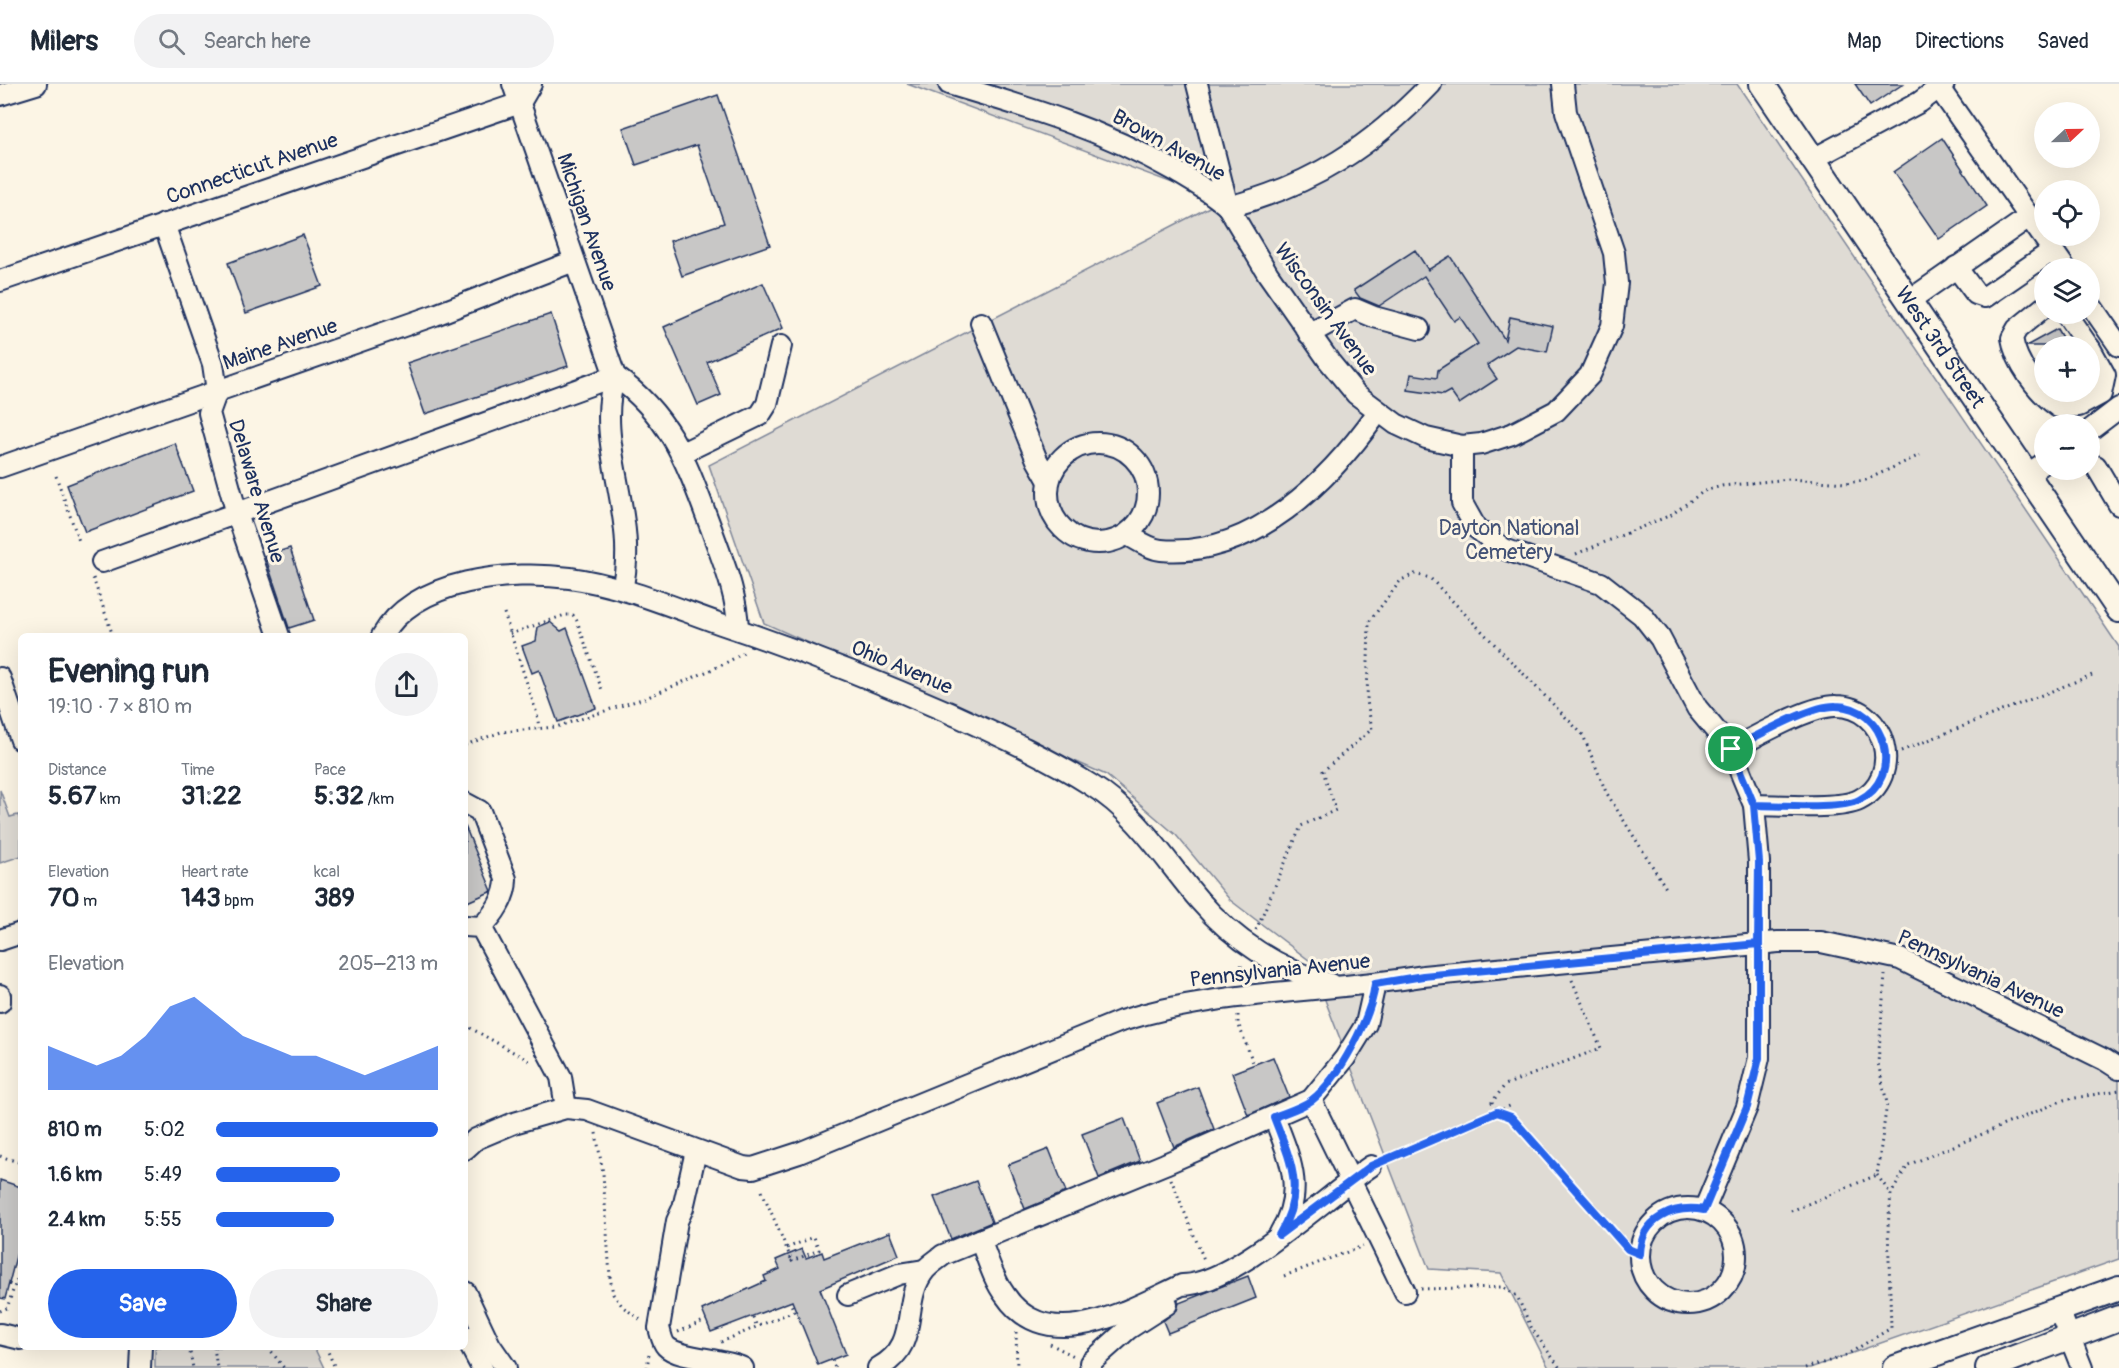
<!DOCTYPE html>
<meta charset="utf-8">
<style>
:root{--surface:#fff;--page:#f2f2f3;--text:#1f2937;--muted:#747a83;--line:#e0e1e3;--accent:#2563eb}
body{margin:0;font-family:Pangolin,sans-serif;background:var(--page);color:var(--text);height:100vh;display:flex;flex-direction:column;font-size:22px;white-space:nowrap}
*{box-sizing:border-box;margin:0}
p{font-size:20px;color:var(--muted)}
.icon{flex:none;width:33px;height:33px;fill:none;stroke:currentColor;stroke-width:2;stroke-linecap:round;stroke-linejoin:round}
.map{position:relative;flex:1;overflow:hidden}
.details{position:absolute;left:18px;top:549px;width:450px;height:717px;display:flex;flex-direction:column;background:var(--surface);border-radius:9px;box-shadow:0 6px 24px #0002}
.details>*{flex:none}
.needle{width:39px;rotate:68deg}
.buttons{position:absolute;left:2034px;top:18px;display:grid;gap:12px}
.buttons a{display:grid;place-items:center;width:66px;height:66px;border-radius:50%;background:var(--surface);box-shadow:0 6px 24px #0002;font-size:30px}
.pin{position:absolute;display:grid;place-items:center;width:51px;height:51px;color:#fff;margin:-26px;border:3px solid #fff;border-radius:50%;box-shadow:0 2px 6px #0007}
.round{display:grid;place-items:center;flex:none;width:63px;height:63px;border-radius:32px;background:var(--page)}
.overview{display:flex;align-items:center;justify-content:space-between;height:102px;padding:0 30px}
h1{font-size:33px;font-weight:800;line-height:45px}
.metrics{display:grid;grid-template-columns:repeat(3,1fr);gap:9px;height:102px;padding:6px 30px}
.metrics div{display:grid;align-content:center}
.metrics b{font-size:26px;font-weight:800}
.metrics small{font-size:16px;font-weight:400}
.metrics p{font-size:16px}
.chart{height:168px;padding:12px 30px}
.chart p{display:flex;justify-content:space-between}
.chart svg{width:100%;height:108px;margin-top:6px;fill:var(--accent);opacity:.7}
.cta{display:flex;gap:12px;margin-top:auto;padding:12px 30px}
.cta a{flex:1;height:69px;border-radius:36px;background:var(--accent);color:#fff;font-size:24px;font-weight:800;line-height:69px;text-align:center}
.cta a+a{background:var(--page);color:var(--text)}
ul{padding:0 30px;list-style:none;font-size:20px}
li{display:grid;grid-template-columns:96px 72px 1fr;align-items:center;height:45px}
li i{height:15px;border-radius:8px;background:var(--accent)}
header{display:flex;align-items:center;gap:36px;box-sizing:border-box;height:84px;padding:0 30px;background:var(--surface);border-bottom:2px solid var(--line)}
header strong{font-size:28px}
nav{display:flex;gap:33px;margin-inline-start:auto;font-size:21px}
.search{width:420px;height:54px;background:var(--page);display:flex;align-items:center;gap:15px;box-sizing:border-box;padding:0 21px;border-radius:33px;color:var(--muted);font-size:22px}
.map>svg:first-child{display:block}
.green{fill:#dfdbd4;stroke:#7d8599;stroke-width:1.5}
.building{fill:#c8c7c6;stroke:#1b2f5e;stroke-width:1.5}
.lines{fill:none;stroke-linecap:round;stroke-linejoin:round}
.minor-casing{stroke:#1b2f5e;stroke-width:24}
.major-casing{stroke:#1b2f5e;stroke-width:28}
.path{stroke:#1b2f5e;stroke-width:3;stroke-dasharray:1.5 4.5;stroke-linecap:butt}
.minor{stroke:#fcf5e5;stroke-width:20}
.major{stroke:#fcf5e5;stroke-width:24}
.route-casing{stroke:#fff;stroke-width:12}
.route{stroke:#2563eb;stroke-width:8}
.labels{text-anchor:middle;stroke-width:6;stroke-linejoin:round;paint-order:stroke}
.street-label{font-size:21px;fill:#1b2f5e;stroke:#fcf5e5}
.park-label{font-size:21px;fill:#425176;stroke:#fcf5e5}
</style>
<header>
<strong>Milers</strong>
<div class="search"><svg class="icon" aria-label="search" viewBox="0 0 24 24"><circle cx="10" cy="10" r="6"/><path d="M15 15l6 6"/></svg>Search here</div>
<nav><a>Map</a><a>Directions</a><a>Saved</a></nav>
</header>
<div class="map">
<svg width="2119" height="1284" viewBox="0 0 2119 1284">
<rect width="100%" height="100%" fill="#fcf5e5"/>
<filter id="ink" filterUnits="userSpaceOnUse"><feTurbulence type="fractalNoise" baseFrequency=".0167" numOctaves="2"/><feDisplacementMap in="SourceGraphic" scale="12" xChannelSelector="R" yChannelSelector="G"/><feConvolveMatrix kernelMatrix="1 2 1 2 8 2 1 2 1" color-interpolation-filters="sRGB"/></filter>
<g filter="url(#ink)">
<!-- green -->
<g class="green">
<path d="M907 0H1737L2119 563V1175L1810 1284H1549L1501 1189 1429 1185 1310 877 1230 816 1176 751 1106 691 764 539 709 381 1221 117Z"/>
<path d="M0 706 10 733 18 731 21 739V772L0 779Z"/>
<path d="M155 1263H314L324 1284H155Z"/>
</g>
<!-- building -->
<g class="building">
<path d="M1855 0H1903L1870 22Z"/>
<path d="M718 11 770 161 682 192 670 157 724 139 697 61 636 81 623 44Z"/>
<path d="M1942 54 1987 122 1939 155 1893 88Z"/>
<path d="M303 151 322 202 246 229 228 179Z"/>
<path d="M1415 166 1428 186 1450 172 1505 256 1510 233 1553 242 1547 268 1516 262 1487 281 1497 295 1459 320 1450 307 1443 311 1408 306 1411 290 1437 294 1438 286 1478 260 1460 233 1454 237 1424 192 1379 222 1360 214 1354 206Z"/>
<path d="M763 199 783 244 707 278 721 311 698 321 664 243Z"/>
<path d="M551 230 568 282 425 330 407 279Z"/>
<path d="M2057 245 2067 262H2026Z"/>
<path d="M175 359 193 407 85 448 67 401Z"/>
<path d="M290 464 314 536 289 544 265 472Z"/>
<path d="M550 538 561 547 567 544 596 624 558 638 539 586 532 589 522 562 536 557 538 543Z"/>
<path d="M465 742 492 807 465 819Z"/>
<path d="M1273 973 1289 1013 1248 1031 1232 989Z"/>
<path d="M1198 1003 1214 1045 1174 1063 1157 1019Z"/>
<path d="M1124 1034 1140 1077 1099 1094 1082 1050Z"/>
<path d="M1049 1065 1066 1108 1025 1125 1008 1081Z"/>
<path d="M0 1096 21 1103V1153L5 1215 0 1214Z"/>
<path d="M976 1097 992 1138 951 1155 934 1113Z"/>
<path d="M890 1148 899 1171 820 1205 846 1270 818 1281 792 1217 711 1248 702 1226 766 1197 764 1192 780 1185 776 1176 802 1165 806 1174 822 1168 824 1174Z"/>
<path d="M1248 1192 1256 1214 1168 1249 1163 1237 1177 1226 1179 1219Z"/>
</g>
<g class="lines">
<!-- minor casing -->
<g class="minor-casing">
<g id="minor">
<path d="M513 0 615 292C593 359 640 433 622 505"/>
<path d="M949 0C1030 24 1101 45 1175 87 1193 98 1212 108 1228 123"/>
<path d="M1197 0 1228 123 1268 190 1329 277 1356 310 1396 340 1426 354 1462 362 1481 360 1512 350 1556 327 1590 291 1612 242 1617 199 1614 169 1566 28 1563 0"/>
<path d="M1939 4 2065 184"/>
<path d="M0 11 36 0"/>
<path d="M1813 75 1920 18 1944 0"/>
<path d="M1228 123C1313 101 1371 63 1431 0"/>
<path d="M164 140 213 280 217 307 209 329 237 430 279 552"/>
<path d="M1956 183 1976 210 1985 213 2052 167"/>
<path d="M0 197 520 19 531 0"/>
<path d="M1910 216 2029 133"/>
<path d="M2090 220 2119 262"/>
<path d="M2044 223 2017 245 2012 254C2016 280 2038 308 2058 323L2079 322 2101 310 2105 291 2090 264"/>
<path d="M2066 230 2088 262"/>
<path d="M981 239 1037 376 1049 397"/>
<path d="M1309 250 1355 225 1374 233 1419 245"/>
<path d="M2090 346 2119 324"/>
<circle cx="1098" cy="409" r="50"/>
<path d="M1462 362V419L1476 444 1504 465 1601 499 1642 531 1660 554 1697 624 1731 665 1754 721 1759 778V974L1747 1023 1704 1126"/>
<path d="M682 369 760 331 767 320 781 262"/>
<path d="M2096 382 2119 421"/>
<path d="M0 383 435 231 574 177"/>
<path d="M2027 391 2044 379"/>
<path d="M1128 451C1137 456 1150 465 1161 466 1253 474 1330 396 1378 328"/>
<path d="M102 478 615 292C673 334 687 381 711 444 723 478 737 509 738 545"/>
<path d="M382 552C415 494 512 486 570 494 622 501 672 523 721 540 799 566 875 596 950 629 998 651 1047 673 1091 701 1138 730 1164 775 1199 816 1233 856 1280 886 1330 900"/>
<path d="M0 594 21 656"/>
<path d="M1731 665C1756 653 1810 621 1836 622 1886 622 1905 693 1859 716 1839 726 1779 721 1754 721"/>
<path d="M465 719 480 727 506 795C506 813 494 831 481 843"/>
<path d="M465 842 481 843 561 993 566 1024"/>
<path d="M0 856 21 849"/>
<path d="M0 911V918"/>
<path d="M1311 1016 1405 1208"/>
<path d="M1274 1033C1290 1075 1306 1107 1280 1149"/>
<path d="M465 1065 476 1055 514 1039 566 1024 587 1026 743 1083 753 1084 799 1069 1121 937C1219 906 1322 909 1423 892L1778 858H1821L1900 875 2105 976 2119 985"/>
<path d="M696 1067 683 1124 677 1137 659 1244C661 1250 662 1258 666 1262 678 1275 722 1274 743 1284"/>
<circle cx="1688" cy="1172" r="48"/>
<path d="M980 1156C988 1175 993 1195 1005 1211 1048 1275 1131 1224 1182 1201 1234 1201 1326 1112 1371 1082"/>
<path d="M465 1208 490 1261 506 1284"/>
<path d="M848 1211 899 1190 924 1186"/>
<path d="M2059 1226 2082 1284"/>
<path d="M0 1250 21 1255"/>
<path d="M465 1252 482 1284"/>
<path d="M1090 1279 1128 1245 1167 1220"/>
<path d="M140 1284 141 1263"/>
<path d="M878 1284C923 1260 899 1218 925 1186 929 1181 937 1176 943 1171L1165 1080 1311 1016 1345 974 1366 940 1375 900"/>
</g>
</g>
<!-- major casing -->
<g class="major-casing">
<g id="major">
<path id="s1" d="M1762 0 2119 526"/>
<path d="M1895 1284 2119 1204"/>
<path d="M1988 1284 2119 1234"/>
</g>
</g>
<!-- path -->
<g class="path">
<path d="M56 392 79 457"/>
<path d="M1576 470 1671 431 1704 407 1722 402 1789 395 1846 399 1866 396 1920 371"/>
<path d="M93 494 113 552"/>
<path d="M504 529 537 630 539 644"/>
<path d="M510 550 565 531H573L577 537 602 606"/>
<path d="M465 661 501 648 556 643 648 613 722 581 747 567"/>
<path d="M1901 667 2092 591"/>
<path d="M1256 846 1301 742 1336 726 1323 687 1372 645 1367 617 1369 538 1401 496 1415 490 1430 494 1583 651 1606 708 1666 804"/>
<path d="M1239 894 1242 878"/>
<path d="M1572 896 1601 964 1505 1001 1492 1018 1498 1028 1511 1033 1628 1165 1640 1170"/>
<path d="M1238 931V939L1254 981"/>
<path d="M465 941 531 978"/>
<path d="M596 1049 603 1089 610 1193 613 1210 623 1223 641 1236"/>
<path d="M0 1072 21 1079"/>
<path d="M1387 1075 1512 1021"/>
<path d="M1877 1091 1890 1109"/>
<path d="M1171 1095 1205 1178"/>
<path d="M762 1107 792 1177"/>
<path d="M1791 1127 1877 1091 1887 1019 1878 979 1885 891"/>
<path d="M787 1164 814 1153 819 1166 792 1177 794 1180"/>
<path d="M1284 1192 1363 1162"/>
<path d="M9 1200 15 1202"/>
<path d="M1421 1205 1503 1203 1517 1212 1532 1245 1560 1284"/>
<path d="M0 1227 7 1224 21 1183"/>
<path d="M753 1233 757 1243"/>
<path d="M678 1248 706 1236"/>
<path d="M1016 1248 1017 1284"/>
<path d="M721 1258 794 1227 790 1218"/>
<path d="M1050 1260 1074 1272"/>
<path d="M189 1263 193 1284"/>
<path d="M214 1263 217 1284"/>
<path d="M268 1263 284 1284"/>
<path d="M326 1263 335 1284"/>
<path d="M832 1276 835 1284"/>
<path d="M647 1284 649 1271"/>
<path d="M1805 1284 1843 1273 1891 1244 1888 1142 1891 1110 1908 1081 2064 1016 2119 1006"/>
</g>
<!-- minor -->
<use href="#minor" class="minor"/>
<!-- major -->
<use href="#major" class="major"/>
</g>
</g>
<g class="lines" filter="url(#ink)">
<!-- route casing -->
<g class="route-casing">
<path id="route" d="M1731 665 1754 721 1759 778 1758 860 1423 892 1375 900C1371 934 1339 995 1312 1016 1301 1024 1286 1028 1274 1033 1291 1078 1306 1107 1279 1151L1371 1082 1497 1028 1511 1033 1628 1165 1640 1170C1641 1134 1674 1121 1704 1126L1747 1023 1759 974V778L1754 721C1779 721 1839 726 1859 716 1905 694 1886 622 1836 622 1810 621 1756 653 1731 665"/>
</g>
<!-- route -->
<use href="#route" class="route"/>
</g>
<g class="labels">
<!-- street labels -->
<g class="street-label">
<text transform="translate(1169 61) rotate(29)" y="7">Brown Avenue</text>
<text transform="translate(252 84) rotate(-19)" y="7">Connecticut Avenue</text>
<text transform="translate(587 138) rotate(71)" y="7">Michigan Avenue</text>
<text transform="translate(1326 225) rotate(54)" y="7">Wisconsin Avenue</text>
<text transform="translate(280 260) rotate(-19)" y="7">Maine Avenue</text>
<text dy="7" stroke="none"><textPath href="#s1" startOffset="318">West 3rd Street</textPath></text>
<text transform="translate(257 407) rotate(73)" y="7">Delaware Avenue</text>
<text transform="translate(902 583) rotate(23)" y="7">Ohio Avenue</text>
<text transform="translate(1280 886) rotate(-6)" y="7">Pennsylvania Avenue</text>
<text transform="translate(1981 890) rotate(25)" y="7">Pennsylvania Avenue</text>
</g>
<!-- park labels -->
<g class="park-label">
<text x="1509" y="451">Dayton National<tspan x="1509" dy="24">Cemetery</tspan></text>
</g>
</g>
</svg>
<div class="buttons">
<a><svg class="needle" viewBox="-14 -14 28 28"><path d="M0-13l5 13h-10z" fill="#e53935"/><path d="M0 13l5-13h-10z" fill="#747a83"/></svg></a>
<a><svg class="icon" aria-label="locate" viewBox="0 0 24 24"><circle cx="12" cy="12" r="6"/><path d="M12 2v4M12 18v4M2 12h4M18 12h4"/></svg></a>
<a><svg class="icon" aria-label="layers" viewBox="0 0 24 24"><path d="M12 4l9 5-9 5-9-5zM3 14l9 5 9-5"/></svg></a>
<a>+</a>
<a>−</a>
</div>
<div class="pin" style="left:1731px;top:665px;background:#1e9e55"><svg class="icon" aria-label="arrive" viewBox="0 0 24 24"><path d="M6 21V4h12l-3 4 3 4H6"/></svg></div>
<section class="details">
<div class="overview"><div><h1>Evening run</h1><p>19:10 · 7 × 810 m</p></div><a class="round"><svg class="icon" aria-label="share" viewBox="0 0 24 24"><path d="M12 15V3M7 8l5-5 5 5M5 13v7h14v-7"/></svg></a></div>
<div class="metrics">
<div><p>Distance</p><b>5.67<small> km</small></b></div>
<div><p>Time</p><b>31:22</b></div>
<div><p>Pace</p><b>5:32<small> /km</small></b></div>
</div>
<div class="metrics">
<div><p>Elevation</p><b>70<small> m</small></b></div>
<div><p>Heart rate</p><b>143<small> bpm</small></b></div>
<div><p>kcal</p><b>389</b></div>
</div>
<div class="chart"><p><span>Elevation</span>205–213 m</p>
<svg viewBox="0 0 160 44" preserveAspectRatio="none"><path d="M0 44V26L10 30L20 34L30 30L40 22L50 10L60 6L70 14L80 22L90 26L100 30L110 30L120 34L130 38L140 34L150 30L160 26V44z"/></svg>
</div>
<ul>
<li><b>810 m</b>5:02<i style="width:100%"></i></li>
<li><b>1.6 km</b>5:49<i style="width:56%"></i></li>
<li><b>2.4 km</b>5:55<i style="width:53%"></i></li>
</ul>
<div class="cta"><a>Save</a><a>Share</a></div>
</section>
</div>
